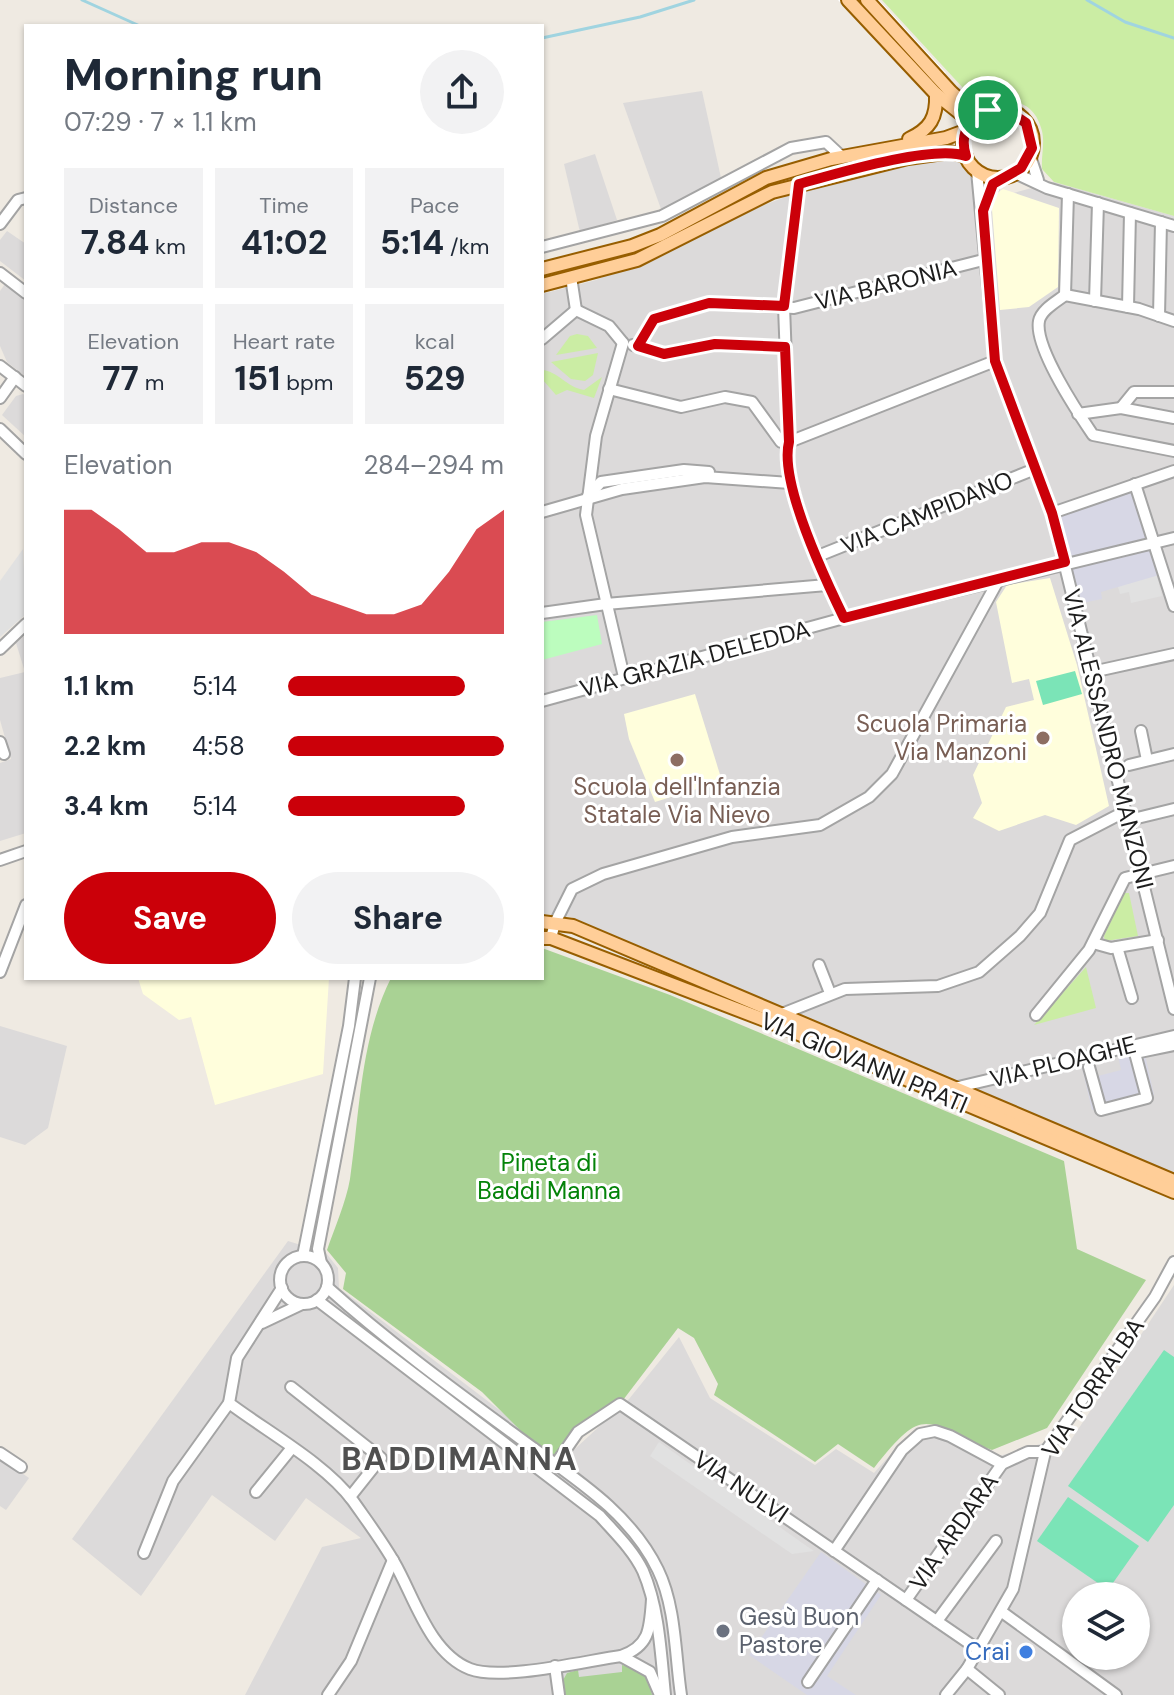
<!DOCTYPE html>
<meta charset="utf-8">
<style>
:root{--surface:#fff;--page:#f2f2f3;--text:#1f2937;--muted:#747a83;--accent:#cb0009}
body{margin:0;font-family:"DM Sans",sans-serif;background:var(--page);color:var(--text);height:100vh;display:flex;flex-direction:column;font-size:30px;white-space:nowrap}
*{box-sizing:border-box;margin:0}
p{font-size:26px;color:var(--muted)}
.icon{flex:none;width:44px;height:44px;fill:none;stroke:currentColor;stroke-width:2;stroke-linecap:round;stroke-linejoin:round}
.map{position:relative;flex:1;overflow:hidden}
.panel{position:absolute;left:24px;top:24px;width:520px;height:956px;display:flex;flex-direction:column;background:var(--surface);border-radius:0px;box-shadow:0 2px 6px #0004}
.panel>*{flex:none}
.buttons{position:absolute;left:1062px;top:1582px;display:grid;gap:16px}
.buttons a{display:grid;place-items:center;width:88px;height:88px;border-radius:50%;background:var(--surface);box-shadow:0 2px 6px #0004;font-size:40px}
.pin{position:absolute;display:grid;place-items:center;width:68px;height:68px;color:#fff;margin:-34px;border:4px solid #fff;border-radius:50%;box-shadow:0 2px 8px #0007}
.round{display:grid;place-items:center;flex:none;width:84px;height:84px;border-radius:42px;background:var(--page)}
.headline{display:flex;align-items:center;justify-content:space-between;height:136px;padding:0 40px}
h1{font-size:44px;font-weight:700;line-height:60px}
.metrics{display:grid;grid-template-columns:repeat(3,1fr);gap:12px;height:136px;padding:8px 40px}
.metrics div{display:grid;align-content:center;border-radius:0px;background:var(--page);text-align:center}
.metrics b{font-size:34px;font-weight:700}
.metrics small{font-size:22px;font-weight:400}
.metrics p{font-size:22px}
.chart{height:224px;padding:16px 40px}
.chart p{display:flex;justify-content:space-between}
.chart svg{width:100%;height:144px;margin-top:8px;fill:var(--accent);opacity:.7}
.primary-button{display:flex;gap:16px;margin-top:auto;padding:16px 40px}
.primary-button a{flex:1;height:92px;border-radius:48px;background:var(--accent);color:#fff;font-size:32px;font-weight:700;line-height:92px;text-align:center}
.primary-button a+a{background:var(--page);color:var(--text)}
ul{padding:0 40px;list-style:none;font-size:26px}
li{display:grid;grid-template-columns:128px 96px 1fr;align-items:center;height:60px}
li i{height:20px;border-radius:10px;background:var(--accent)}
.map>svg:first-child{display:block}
.residential{fill:#dcdada;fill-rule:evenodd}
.education{fill:#fffedc}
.grass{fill:#cbeda4}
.forest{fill:#a9d294}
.park{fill:#bcfdbe}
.pitch{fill:#7be4b7}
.parking{fill:#e1e1e1}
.plaza{fill:#d7d7e5}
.pier{fill:#fff}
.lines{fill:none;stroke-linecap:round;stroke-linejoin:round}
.stream{stroke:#a0d4e0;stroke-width:3}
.minor-casing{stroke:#a4a4a4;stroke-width:14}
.major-casing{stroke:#975e00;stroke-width:16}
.minor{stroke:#fff;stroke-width:10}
.major{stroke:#ffce98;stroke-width:12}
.route-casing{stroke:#fff;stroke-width:16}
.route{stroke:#cb0009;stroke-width:10}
.education-dot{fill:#8d6e63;stroke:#fff;stroke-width:3}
.worship-dot{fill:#6b7280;stroke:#fff;stroke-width:3}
.shop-dot{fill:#3f7fe0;stroke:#fff;stroke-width:3}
.labels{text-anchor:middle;stroke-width:6;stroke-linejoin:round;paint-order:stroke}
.street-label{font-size:24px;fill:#1d1d1d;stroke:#fff}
.education-label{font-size:24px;fill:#785e54;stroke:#fff;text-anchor:end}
.park-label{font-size:24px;fill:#048309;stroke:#fff}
.worship-label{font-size:24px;fill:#5b616d;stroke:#fff;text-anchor:start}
.shop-label{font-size:24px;fill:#366cbe;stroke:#fff;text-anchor:end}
.district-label{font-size:32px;font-weight:bold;letter-spacing:2px;fill:#505050;stroke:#fff}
</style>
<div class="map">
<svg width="1174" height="1695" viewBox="0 0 1174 1695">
<rect width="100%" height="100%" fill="#efeae2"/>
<!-- residential -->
<g class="residential">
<path d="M702 91 721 178 661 209 623 103Z"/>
<path d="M595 154 617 220 580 232 564 164Z"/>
<path d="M953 158 1006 195 1054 182 1174 216V1174L571 917 542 914V294L596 280 753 209 831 180Z"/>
<path d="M7 231 26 244V281L0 261V240Z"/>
<path d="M5 284 26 300V377L7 362 0 346V291Z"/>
<path d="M23 394 26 396V437L2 415 16 396Z"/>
<path d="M26 634V833L0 841V763L11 759 0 720V678L25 672 16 643Z"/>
<path d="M0 1026 67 1046 48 1128 25 1145 0 1137Z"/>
<path d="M288 1241 326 1253 338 1268 339 1288 564 1459 629 1399 679 1337 710 1398 815 1465 836 1449 874 1473 906 1437 942 1429 996 1457 1047 1442 1063 1452 1174 1285V1695H245L322 1547 361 1538 306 1498 275 1541 212 1495 141 1596 72 1539ZM1076 1596H1136V1656H1076Z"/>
<path d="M0 1458 29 1478 6 1510 0 1506Z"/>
</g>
<!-- education -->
<g class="education">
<path d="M1003 189 1059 208 1058 287 1029 307 1000 310 991 197Z"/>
<path d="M1050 578 1077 665 1109 806 1076 825 1045 815 999 831 973 818 982 803 973 775 1006 707 1034 700 1029 679 1012 683 996 602 1007 585Z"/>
<path d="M695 694 722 781 655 802 629 739 624 714Z"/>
<path d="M138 978H329L323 1074 215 1105 191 1017 179 1020 143 994Z"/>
</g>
<!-- grass -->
<g class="grass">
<path d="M882 0H1174V216L1054 182 1042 169C1041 156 1045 144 1042 131 1031 87 992 107 964 89Z"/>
<path d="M577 334 588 336 597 348 556 355 570 336Z"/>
<path d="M598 353 593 375 585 381 571 379 551 362Z"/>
<path d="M542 370C558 371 566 387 584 390L602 377 594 398 567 390 556 395 542 379Z"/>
<path d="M1124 893H1129L1138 936 1105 941 1104 936Z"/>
<path d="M1086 967 1096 1008 1034 1025Z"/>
</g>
<!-- forest -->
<g class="forest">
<path d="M542 948 670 995 1064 1161 1077 1249 1146 1280 1047 1428 992 1450C924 1424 927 1401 874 1468L838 1444 815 1462 714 1395 718 1384 694 1338 678 1328 620 1404 590 1423 555 1465 482 1392 343 1289 346 1273 327 1250C335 1227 346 1202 350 1179 360 1111 360 1040 391 978H542Z"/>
<path d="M622 1665 641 1670 650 1683 652 1695H564L562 1682 567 1673 578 1670 579 1677 622 1672Z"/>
</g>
<!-- park -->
<path class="park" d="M597 615 602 644 542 660V622Z"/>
<!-- pitch -->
<g class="pitch">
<path d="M1075 671 1082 694 1043 705 1036 681Z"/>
<path d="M1164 1350 1174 1357V1505L1148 1542 1068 1486Z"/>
<path d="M1068 1497 1139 1546 1108 1590 1037 1541Z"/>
</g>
<!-- parking -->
<g class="parking">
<path d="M23 549 26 614 0 637V581Z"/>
<path d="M1150 550 1162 596 1131 603 1129 592 1120 594 1111 561Z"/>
<path d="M659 1442 808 1547 814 1551 792 1554 650 1456Z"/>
</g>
<!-- plaza -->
<g class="plaza">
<path d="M1130 489 1159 575 1101 592 1102 599 1082 603 1055 514Z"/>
<path d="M1143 1046 1154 1095 1092 1110 1080 1059 1093 1057 1098 1076 1121 1070 1117 1051Z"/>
<path d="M821 1552 881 1595 827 1676 856 1695H807L749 1655Z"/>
</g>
<!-- pier -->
<path class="pier" d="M838 0H879L946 73 925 93Z"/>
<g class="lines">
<!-- stream -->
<g class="stream">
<path d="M82 0 140 26"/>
<path d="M1087 0 1125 22 1174 38"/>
<path d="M542 38 640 17 694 0"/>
</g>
<!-- minor casing -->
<g class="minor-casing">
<g id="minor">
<path d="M1030 156 1038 180"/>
<path d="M977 171 995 361 1052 513 1174 1009"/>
<path d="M1015 173 1047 188 1174 226"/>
<path d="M799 184 784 306 789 442C780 483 825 578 844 618"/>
<path d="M985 201 999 177"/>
<path d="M0 224 18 200 26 198"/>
<path d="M542 247 662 216 791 148 826 142 842 157"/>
<path d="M0 273 26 293"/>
<path d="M571 277 576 310"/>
<path d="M1065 295C1056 302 1041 310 1039 321 1034 347 1078 413 1093 435L1174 451"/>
<path d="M1065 295 1139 309 1174 321"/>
<path d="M1065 295 1068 194"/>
<path d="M1095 301 1098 203"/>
<path d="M1128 307 1130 213"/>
<path d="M576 310 609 326 623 343"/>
<path d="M1159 316 1161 222"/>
<path d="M542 339 576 310"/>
<path d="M623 343 596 436 586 515 624 677"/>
<path d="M633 345 664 354 715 344 785 347"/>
<path d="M638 346 654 319 709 303 794 308 987 259"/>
<path d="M0 366 26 386"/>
<path d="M609 389 681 407 725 397 752 402 781 442H789L995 361"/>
<path d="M0 398 15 377"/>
<path d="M1121 408 1134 392H1174"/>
<path d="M1078 414 1121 408 1174 418"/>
<path d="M0 429 26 454"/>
<path d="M1135 484 1174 606"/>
<path d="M588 496 601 482 684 470 709 472"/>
<path d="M542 512 622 489 705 477 790 483"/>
<path d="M1052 513 1174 471"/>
<path d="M818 556 1035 469"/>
<path d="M542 613 606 604 827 585"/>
<path d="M0 649 26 624"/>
<path d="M1092 672 1174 654"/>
<path d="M542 701 844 618 1174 538"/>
<path d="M1141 731 1147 760"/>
<path d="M0 742 4 754"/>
<path d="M1129 765 1174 754"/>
<path d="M1129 820 1174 809"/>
<path d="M0 860 26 851"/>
<path d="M551 938 555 923 572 889 603 874 732 837 820 825 869 797 892 774 999 579"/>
<path d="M1093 943 1111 948 1158 940"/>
<path d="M1117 947 1132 998"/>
<path d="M819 965 830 993"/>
<path d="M0 972 26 905"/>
<path d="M782 1014 845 989 938 986 979 972 1020 936 1040 913 1070 840 1126 811"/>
<path d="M1036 1015 1089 950 1125 878 1174 866"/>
<path d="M1089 1067 1101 1110 1147 1098 1135 1053 1174 1045"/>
<path d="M954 1088 1174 1036"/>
<path d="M303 1256 349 1026 355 978"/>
<circle cx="304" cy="1280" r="24"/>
<path d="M321 1263 318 1249 370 978"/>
<path d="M327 1287C386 1340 450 1387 514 1434 567 1474 628 1508 658 1570 676 1607 675 1655 681 1695"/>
<path d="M282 1288 237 1358 229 1403C266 1431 326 1464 353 1501 367 1521 382 1541 394 1562 414 1596 429 1653 470 1669 501 1681 585 1661 621 1656 650 1646 650 1628 652 1599"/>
<path d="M317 1300 600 1516C615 1533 633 1550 643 1571 659 1608 661 1655 665 1695"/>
<path d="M262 1323 302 1304"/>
<path d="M291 1387 381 1458 350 1497"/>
<path d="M0 1453 21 1467"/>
<path d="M555 1465 578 1432 620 1404 976 1648"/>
<path d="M256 1492 291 1449"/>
<path d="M834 1551 902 1450 920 1434 935 1431 950 1436 1002 1464"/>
<path d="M144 1553 173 1481 229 1403"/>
<path d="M906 1600 1002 1464 1028 1452H1045"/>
<path d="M1002 1612 1116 1695"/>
<path d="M937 1621 996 1541"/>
<path d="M621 1656 650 1672 660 1695"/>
<path d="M555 1666 559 1695"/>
<path d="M967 1669 999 1695"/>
<path d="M808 1682 877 1580"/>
<path d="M328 1695 351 1661 393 1560"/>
<path d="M946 1695 967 1669 1013 1589 1045 1452 1155 1297 1174 1262"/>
</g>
</g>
<!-- major casing -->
<g class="major-casing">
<g id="major">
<path d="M848 0 936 94 970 121"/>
<path d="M867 0 951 92 962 102 988 110"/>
<circle cx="998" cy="143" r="35"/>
<path d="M909 139C930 129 937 118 936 94"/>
<path d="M542 269 632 246 660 235 766 178 831 159 946 138 965 131"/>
<path d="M542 285 637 260 772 192 908 158 950 152 966 156"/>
<path d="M542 922 573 926 1174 1181"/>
<path d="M542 938H551L775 1024 1174 1192"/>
</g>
</g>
<!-- minor -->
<use href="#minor" class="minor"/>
<!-- major -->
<use href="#major" class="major"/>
</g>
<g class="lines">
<!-- route casing -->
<g class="route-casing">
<path id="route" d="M1005 109 1026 123 1032 148 1021 168 993 184 983 211 995 361 1052 513 1065 562 844 618C825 579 779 482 789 442L785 347 715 344 664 354 638 346 654 319 709 303 784 306 799 184C835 174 933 144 966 156 957 128 977 106 1005 109Z"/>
</g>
<!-- route -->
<use href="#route" class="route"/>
</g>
<!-- markers -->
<g class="education-dot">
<circle cx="1043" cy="738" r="8"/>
<circle cx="677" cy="760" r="8"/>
</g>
<circle class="worship-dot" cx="723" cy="1631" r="8"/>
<circle class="shop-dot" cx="1026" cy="1652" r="8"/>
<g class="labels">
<!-- street labels -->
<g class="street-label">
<text transform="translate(886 285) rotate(-14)" y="8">VIA BARONIA</text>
<text transform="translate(927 513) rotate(-22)" y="8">VIA CAMPIDANO</text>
<text transform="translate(695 659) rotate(-15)" y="8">VIA GRAZIA DELEDDA</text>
<text transform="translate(1108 739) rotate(76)" y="8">VIA ALESSANDRO MANZONI</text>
<text transform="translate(1063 1062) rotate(-14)" y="8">VIA PLOAGHE</text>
<text transform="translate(864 1063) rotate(23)" y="8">VIA GIOVANNI PRATI</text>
<text transform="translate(1093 1388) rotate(-56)" y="8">VIA TORRALBA</text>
<text transform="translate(741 1487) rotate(34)" y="8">VIA NULVI</text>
<text transform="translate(954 1532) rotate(-55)" y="8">VIA ARDARA</text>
</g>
<!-- education labels -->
<g class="education-label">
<text x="1027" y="732">Scuola Primaria<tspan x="1027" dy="28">Via Manzoni</tspan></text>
<text x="677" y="795" text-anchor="middle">Scuola dell'Infanzia<tspan x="677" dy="28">Statale Via Nievo</tspan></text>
</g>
<!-- park labels -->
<g class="park-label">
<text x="549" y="1171">Pineta di<tspan x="549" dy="28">Baddi Manna</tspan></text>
</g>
<!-- worship labels -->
<g class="worship-label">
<text x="739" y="1625">Gesù Buon<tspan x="739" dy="28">Pastore</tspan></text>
</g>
<!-- shop labels -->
<g class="shop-label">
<text x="1010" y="1660">Crai</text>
</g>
<!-- district labels -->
<g class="district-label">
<text x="460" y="1470">BADDIMANNA</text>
</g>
</g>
</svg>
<div class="buttons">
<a><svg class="icon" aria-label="layers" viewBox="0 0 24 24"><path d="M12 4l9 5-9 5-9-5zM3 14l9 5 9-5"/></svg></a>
</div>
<div class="pin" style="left:988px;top:110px;background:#1e9e55"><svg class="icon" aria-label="arrive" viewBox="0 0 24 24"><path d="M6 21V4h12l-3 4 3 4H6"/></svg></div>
<section class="panel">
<div class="headline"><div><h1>Morning run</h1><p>07:29 · 7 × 1.1 km</p></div><a class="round"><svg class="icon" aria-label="share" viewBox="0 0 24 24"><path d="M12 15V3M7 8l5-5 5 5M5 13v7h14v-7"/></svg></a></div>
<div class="metrics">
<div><p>Distance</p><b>7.84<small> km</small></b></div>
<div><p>Time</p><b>41:02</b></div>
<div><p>Pace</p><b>5:14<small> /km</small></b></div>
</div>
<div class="metrics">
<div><p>Elevation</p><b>77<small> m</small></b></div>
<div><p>Heart rate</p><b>151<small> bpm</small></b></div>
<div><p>kcal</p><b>529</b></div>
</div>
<div class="chart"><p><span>Elevation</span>284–294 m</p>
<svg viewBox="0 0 160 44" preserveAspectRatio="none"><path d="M0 44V6L10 6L20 12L30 19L40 19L50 16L60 16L70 19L80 25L90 32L100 35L110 38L120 38L130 35L140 25L150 12L160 6V44z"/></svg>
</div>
<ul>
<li><b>1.1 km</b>5:14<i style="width:82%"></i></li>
<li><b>2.2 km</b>4:58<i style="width:100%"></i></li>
<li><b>3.4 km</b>5:14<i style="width:82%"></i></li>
</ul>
<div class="primary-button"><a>Save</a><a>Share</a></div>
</section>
</div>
